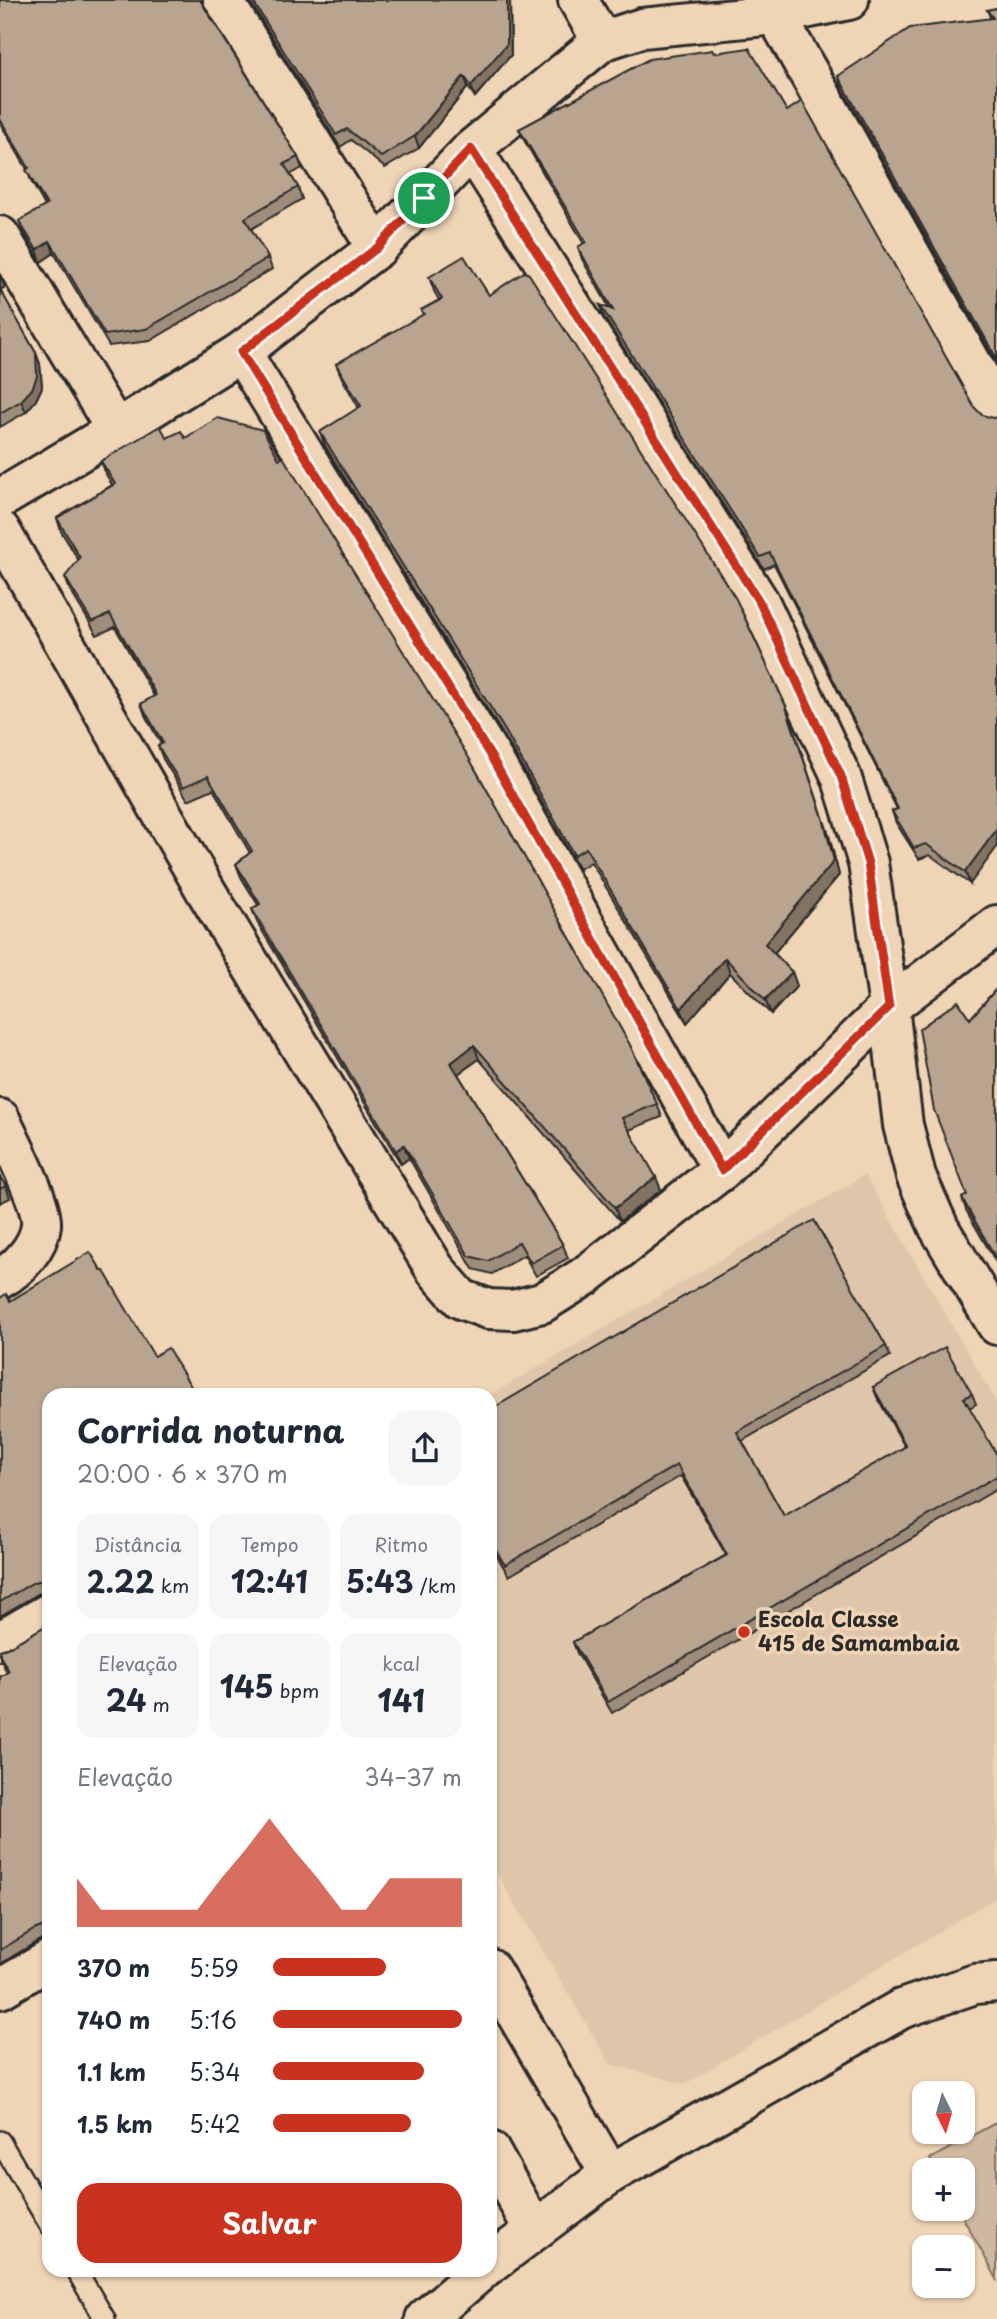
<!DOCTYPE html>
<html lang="pt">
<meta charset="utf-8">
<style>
:root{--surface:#fff;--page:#f6f6f7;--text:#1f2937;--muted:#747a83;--accent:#c8321e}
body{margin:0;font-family:"Playpen Sans",sans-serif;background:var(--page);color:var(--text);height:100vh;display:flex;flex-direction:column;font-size:26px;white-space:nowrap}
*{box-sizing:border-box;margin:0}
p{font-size:23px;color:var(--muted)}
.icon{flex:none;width:38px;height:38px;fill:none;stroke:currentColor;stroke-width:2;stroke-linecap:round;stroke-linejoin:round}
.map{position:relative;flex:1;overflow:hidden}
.drawer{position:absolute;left:42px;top:1388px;width:455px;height:889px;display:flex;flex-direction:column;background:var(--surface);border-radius:21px;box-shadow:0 2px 5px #0004}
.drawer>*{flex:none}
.needle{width:46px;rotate:175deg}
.fabs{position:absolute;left:912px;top:2081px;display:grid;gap:14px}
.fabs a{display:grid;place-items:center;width:63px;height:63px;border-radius:14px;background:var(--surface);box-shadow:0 2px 5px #0004;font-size:35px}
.pin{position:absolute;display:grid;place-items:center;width:60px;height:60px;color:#fff;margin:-30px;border:4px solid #fff;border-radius:50%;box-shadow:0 2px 7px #0007}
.round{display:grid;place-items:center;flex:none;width:74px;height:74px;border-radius:21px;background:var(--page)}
.head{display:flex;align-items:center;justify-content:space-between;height:119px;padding:0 35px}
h1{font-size:32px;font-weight:700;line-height:52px}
.metrics{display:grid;grid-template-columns:repeat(3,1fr);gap:10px;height:119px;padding:7px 35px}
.metrics div{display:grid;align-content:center;border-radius:18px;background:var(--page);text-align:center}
.metrics b{font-size:30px;font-weight:700}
.metrics small{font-size:19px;font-weight:400}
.metrics p{font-size:19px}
.chart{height:196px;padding:14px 35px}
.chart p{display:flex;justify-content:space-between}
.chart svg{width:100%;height:126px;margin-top:7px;fill:var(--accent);opacity:.7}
.primary-button{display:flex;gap:14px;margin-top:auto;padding:14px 35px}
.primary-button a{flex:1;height:80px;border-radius:21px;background:var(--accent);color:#fff;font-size:28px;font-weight:700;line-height:80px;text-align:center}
ul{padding:0 35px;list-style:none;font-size:23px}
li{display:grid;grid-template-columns:112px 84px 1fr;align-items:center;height:52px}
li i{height:18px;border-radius:9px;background:var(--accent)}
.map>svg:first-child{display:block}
.built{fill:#dfc6aa}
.green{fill:#cfb8a0;stroke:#7d7266;stroke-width:2}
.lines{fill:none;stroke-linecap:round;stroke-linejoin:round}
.lane-casing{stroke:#2b2b2b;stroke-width:24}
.street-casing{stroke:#2b2b2b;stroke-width:44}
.lane{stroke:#efd4b6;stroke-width:19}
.street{stroke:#efd4b6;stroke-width:38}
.wall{fill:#9f8d7b;stroke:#2b2b2b;stroke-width:2}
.shaded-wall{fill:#827364;stroke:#2b2b2b;stroke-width:2}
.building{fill:#b9a48f;stroke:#2b2b2b;stroke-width:2}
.route-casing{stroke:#fff;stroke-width:14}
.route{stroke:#c8321e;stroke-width:9}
.poi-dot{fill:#c8321e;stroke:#efd4b6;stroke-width:2.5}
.labels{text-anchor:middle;stroke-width:7;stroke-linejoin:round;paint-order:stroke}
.poi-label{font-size:21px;font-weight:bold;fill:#2b2b2b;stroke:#efd4b6;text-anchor:start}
</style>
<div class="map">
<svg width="997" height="2319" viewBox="0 0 997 2319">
<rect width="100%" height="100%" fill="#efd4b6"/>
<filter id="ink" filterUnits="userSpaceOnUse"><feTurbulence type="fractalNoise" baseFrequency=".0143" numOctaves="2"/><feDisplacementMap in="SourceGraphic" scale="14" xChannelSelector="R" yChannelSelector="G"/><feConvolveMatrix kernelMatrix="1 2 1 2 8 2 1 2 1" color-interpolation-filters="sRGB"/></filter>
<g filter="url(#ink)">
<!-- built -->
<path class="built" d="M865 1175 997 1403V1897L685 2084 610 2064 490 1862V1395Z"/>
<!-- green -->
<path class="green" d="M997 2122V2279L958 2209 962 2208V2170H936L930 2159Z"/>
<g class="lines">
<!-- lane casing -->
<g class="lane-casing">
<g id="lane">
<path d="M0 2141 49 2224"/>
<path d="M76 2270 105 2319"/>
</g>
</g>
<!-- street casing -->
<g class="street-casing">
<g id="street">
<path d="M223 0 377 248"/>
<path d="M578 0 602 41"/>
<path d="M776 15 997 408"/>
<path d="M472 149 760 603 841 776 868 863 889 1007 903 1125 916 1176 939 1228 997 1325"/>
<path d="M0 236 116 430"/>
<path d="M241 352 493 760 722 1170"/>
<path d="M0 499 116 430 241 352 377 248 472 149 602 41 642 28 776 15 849 0"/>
<path d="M0 530 206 891 435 1269 461 1299 488 1309 513 1310 542 1303 585 1276 722 1170 889 1007 997 925"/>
<path d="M0 1119C10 1141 43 1204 41 1225 39 1247 18 1269 0 1279"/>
<path d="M0 1641 49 1613"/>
<path d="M490 1969 610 2174"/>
<path d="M0 1989 49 1960"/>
<path d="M490 2151 534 2230"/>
<path d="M490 2264 610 2174 901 2009 975 1984 997 1982"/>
<path d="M425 2319 482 2270"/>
</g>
</g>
<!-- lane -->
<use href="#lane" class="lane"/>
<!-- street -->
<use href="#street" class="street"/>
</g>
<!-- wall -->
<g class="wall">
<path d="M0 0H201L298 157 302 168 290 175 298 187 302 199 251 229 268 258 272 269 150 341 109 346 54 253 41 262 24 233 19 221 45 206 31 181 27 169 0 123Z"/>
<path d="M249 0H510L511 55 475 97 468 87 419 148 385 168 351 140 340 147Z"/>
<path d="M997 8V363L842 88 838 76 991 19 987 10Z"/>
<path d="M712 50 970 884 930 855 919 859 896 823 892 811 897 809 774 564 764 569 604 317 600 305 610 309 582 259 578 247 584 244 524 140 519 129Z"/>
<path d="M0 274 5 287 0 290 36 353 40 364 42 387 36 400 26 412 0 427Z"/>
<path d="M429 277 828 832 839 875 774 953 792 972 797 986 771 1014 730 973 687 1023 591 862 579 869 512 749 325 446 320 432 359 408 342 378 336 364 423 315 421 310 439 300 434 291Z"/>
<path d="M167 438H185L657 1104 662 1117 629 1130 661 1190 620 1221 479 1059 458 1074 563 1245 568 1258 536 1276 524 1255 492 1274 473 1269 409 1158 401 1164 257 922 252 909 258 905 241 877 236 864 250 853 213 789 188 800 163 759 158 746 161 744 146 717 141 704 154 696 115 627 97 635 70 590 65 577 79 561 61 531 57 518 112 485 106 474 101 461Z"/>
<path d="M997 988V1264L966 1210 962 1198 967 1195 970 1019Z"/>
<path d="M0 1177 6 1186 10 1198 0 1203Z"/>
<path d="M0 1298 10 1301 154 1356 49 1395V1591L38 1594 0 1616Z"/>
<path d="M886 1346 890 1356 742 1441 784 1516 905 1447 877 1397 873 1387 972 1394 976 1404 969 1408 997 1455V1489L612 1713 577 1653 573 1642 726 1555 681 1476 509 1576 490 1545V1508L493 1506 490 1501V1410Z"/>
<path d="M49 1624V1938L38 1941 0 1964V1677L7 1673 0 1658V1650L7 1648Z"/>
</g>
<!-- shaded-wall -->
<g class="shaded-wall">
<path d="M507 0H510L511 55 475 97 471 86Z"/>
<path d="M464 76 468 87 419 148 415 136Z"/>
<path d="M50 241 54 253 41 262 37 250Z"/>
<path d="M0 275 5 287 0 290Z"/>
<path d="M36 353 40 364 42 387 36 400 26 412 21 401Z"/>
<path d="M790 718 828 832 839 875 770 958 765 944Z"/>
<path d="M997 829V847L970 884 965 872Z"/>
<path d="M725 958 730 973 687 1023 681 1009Z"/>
<path d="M792 972 797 986 771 1014 765 1000Z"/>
<path d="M474 1045 479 1059 455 1076 451 1063Z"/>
<path d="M404 1145 409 1158 401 1164 396 1151Z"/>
<path d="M656 1177 661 1190 620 1221 615 1208Z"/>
</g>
<!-- building -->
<g class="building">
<path d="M0 0H200L298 157 284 164 298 187 245 218 268 258 146 329 105 335 50 241 37 250 19 221 47 205 26 170 29 168 0 119Z"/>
<path d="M252 0H507V44L471 86 464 76 415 136 381 157 347 129 336 135Z"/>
<path d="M997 8V359L838 76 910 28 993 18 987 10Z"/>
<path d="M749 48 787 111 802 101 974 407 982 415 993 418 997 417V829L965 872 926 844 914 848 892 811 898 809 770 553 760 557 600 305 613 310 578 247 586 242 519 129 649 59 712 50 714 53Z"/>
<path d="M464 256 489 295 524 272 529 274 736 599 785 704 823 818 834 861 765 944 792 972 765 1000 725 958 681 1009 586 848 574 855 507 734 320 432 361 406 336 364 424 314 421 310 442 299 429 277Z"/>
<path d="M0 289 36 353 37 376 32 389 21 401 0 413Z"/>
<path d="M218 418 263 430 279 459 283 457 469 758 630 1045 657 1104 622 1118 656 1177 615 1208 474 1045 451 1063 563 1245 531 1263 519 1242 488 1261 469 1256 404 1145 396 1151 252 909 260 904 236 864 252 851 208 776 183 787 158 746 163 743 141 704 156 695 110 614 92 622 65 577 80 558 57 518 115 484 101 461 160 426 167 438 181 431 185 438Z"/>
<path d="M997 988V1260L962 1198 967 1195 934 1110 919 1029 958 1001 970 1019Z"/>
<path d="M0 1177 6 1186 0 1189Z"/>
<path d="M814 1220 886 1346 737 1432 784 1516 906 1446 873 1387 945 1347 972 1394 964 1398 997 1455V1476L608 1702 573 1642 727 1555 677 1465 505 1565 490 1541V1508L495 1505 490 1497V1410Z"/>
<path d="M90 1252 102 1271H104L154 1356 168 1348 196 1395H49V1581L44 1580 34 1582 0 1602V1298L6 1294 10 1301Z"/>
<path d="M49 1624V1924L34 1930 0 1950V1677L9 1671 0 1656V1650L7 1648Z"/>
</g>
</g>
<g class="lines" filter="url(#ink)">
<!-- route casing -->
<g class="route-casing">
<path id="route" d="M471 149 760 603 841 776 868 863 889 1007 722 1170 493 760 241 352 377 248Z"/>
</g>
<!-- route -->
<use href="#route" class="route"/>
</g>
<!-- markers -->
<circle class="poi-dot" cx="744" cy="1632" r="7"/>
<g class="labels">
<!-- poi labels -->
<g class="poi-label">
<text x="758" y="1627">Escola Classe<tspan x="758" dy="24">415 de Samambaia</tspan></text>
</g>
</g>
</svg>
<div class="fabs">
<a><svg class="needle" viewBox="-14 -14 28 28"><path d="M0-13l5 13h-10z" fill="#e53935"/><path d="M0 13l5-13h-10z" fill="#747a83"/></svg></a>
<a>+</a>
<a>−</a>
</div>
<div class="pin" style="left:424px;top:198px;background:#1e9e55"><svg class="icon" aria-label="arrive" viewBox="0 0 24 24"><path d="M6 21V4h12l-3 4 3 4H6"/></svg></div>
<section class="drawer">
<div class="head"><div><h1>Corrida noturna</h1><p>20:00 · 6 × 370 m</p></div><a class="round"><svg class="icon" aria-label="share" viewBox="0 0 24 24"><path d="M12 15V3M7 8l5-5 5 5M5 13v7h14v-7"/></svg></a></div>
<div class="metrics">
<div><p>Distância</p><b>2.22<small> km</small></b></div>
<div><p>Tempo</p><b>12:41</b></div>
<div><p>Ritmo</p><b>5:43<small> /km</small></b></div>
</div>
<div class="metrics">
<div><p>Elevação</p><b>24<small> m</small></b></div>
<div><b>145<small> bpm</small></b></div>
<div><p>kcal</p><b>141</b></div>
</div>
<div class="chart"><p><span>Elevação</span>34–37 m</p>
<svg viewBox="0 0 160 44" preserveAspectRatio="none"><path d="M0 44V27L10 38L20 38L30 38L40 38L50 38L60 27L70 17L80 6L90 17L100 27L110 38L120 38L130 27L140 27L150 27L160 27V44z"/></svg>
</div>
<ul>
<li><b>370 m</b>5:59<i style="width:60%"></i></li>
<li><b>740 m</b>5:16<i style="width:100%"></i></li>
<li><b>1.1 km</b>5:34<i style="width:80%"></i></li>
<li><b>1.5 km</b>5:42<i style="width:73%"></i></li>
</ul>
<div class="primary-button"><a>Salvar</a></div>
</section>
</div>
